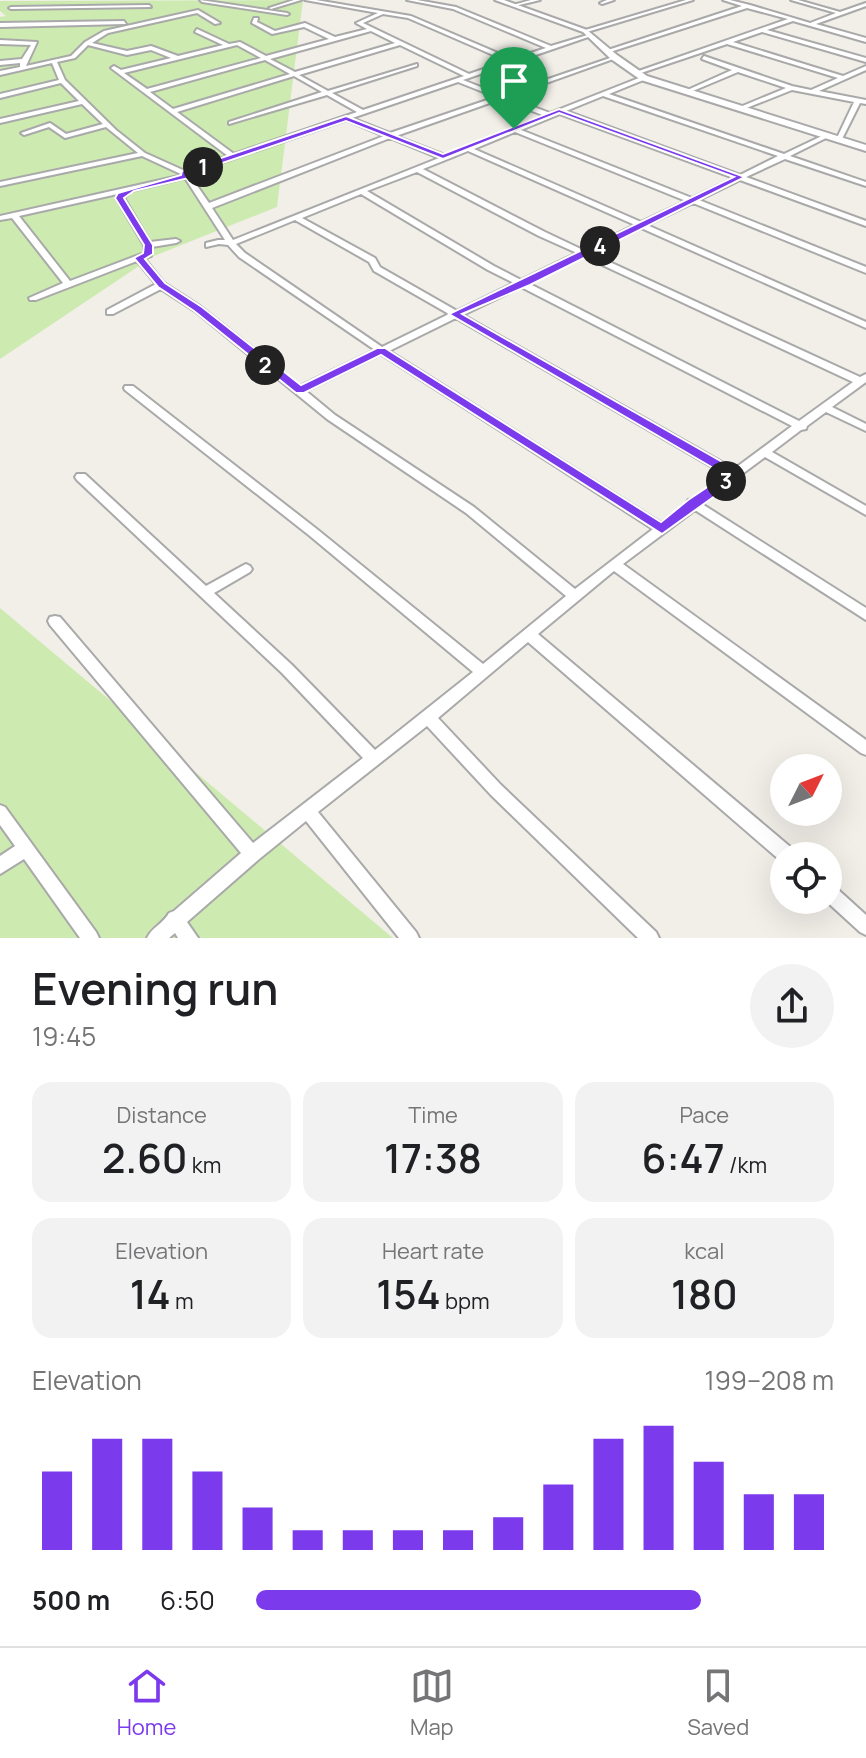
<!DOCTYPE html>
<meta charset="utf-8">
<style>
:root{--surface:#fff;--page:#f2f2f2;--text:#202124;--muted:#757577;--line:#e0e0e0;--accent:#7c3aed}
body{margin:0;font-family:Manrope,sans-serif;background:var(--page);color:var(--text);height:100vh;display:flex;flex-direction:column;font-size:30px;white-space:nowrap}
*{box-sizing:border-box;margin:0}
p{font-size:26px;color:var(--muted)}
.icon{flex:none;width:44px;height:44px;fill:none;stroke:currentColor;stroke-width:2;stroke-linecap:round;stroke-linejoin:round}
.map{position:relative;height:938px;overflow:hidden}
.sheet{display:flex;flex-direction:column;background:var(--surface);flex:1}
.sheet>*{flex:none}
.needle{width:52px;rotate:48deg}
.controls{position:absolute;left:770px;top:754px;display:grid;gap:16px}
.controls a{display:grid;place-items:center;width:72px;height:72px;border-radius:50%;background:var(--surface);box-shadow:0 8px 32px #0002;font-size:40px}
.pin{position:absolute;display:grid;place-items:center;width:68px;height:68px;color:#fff;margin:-82px -34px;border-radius:50% 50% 50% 0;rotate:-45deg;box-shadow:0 0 8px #0007}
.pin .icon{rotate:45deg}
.km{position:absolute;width:40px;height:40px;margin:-20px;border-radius:50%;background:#222;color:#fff;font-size:22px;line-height:40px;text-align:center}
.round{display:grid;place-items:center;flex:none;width:84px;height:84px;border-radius:42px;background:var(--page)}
.head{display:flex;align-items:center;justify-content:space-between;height:136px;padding:0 32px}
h1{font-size:44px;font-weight:600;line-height:60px}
.figures{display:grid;grid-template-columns:repeat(3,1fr);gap:12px;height:136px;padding:8px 32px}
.figures div{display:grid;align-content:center;border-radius:20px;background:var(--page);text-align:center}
.figures b{font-size:40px;font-weight:600}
.figures small{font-size:22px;font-weight:400}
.figures p{font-size:22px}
.chart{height:224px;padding:16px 32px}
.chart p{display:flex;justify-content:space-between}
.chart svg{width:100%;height:144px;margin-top:8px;stroke:var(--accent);stroke-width:6}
ul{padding:0 32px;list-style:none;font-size:26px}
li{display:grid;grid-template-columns:128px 96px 1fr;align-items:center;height:60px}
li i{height:20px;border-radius:10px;background:var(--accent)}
.menu{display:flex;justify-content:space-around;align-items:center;height:112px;border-top:2px solid var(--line);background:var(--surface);font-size:22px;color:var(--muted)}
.menu a{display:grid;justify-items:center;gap:4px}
.menu .current{color:var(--accent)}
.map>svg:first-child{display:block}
.grass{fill:#cdebb0}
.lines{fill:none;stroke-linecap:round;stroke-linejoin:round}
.minor-casing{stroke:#a9a9a9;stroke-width:4}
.tertiary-casing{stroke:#a9a9a9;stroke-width:4}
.minor{fill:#fff;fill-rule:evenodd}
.tertiary{fill:#fff;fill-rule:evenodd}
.route{fill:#7c3aed;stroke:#fff;stroke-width:2;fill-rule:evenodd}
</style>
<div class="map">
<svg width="866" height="938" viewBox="0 0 866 938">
<rect width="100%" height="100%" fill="#f2efe9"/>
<!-- grass -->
<g class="grass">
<path d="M303 0 277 207 154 256 0 359V17L6 16 0 11V1Z"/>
<path d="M0 608 393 938H0Z"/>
</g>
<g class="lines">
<!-- minor casing -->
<g class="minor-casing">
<g id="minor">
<path d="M200 0 287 13 289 14 287 15 202 2Z"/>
<path d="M294 0H301L271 9 269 8Z"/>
<path d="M305 0H316L411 16 512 59 546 48 453 9 407 0H417L456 7 551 46 591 34V36L463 80 501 95 616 56V58L507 97 550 113 644 76 646 77V79L609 94 784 154 824 135H828V137L790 156 866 182V186L785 159 746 177 866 221V226L740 180 699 200 866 267V273L693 203 647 225 866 322V328L641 228 590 253 860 377 866 374V382L832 407 866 424V431L826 412 807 426 806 429 801 430 772 452 866 506V515L765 457 702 504 866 608V620L695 510 623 564 866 740V755L861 753 614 571 538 634 794 850 796 856H784V862H782L528 642 438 718 501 785 656 932 659 938H638L491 795 427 726 318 812 416 932 419 938H399L306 821 258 860 187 922 198 938H178L175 933 169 938H147C152 927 164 923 169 913L174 911 241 853 50 625 48 621 50 617 55 616 60 617 253 843 363 758 282 673 77 480 75 477 77 474H85L206 586 242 566 246 564 250 566 252 569 250 572 214 593 292 665 375 750 473 672 310 536 125 390 124 388 125 386H133L318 530 483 664 566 596 466 513 327 419 195 311 161 289 113 314H107V310L156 284 137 261 36 300H30L29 298 63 283 12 218 0 220V216L183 175 142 156 0 186V182L138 153 106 127 65 138 49 127 24 135 21 133 50 123 66 134 103 124 82 104 0 123V119L79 101 61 83 0 98V94L59 80 52 63 0 75V71L20 67V63L0 65V61L22 59 31 45 0 44V40L37 42 26 66 71 56 85 42 104 31 198 10 220 23 215 24 197 13 108 33 92 43 127 51 151 46 178 56 223 45 195 32 197 29 229 44 240 42 266 56 329 39 304 27 272 34 252 23 254 18H258L257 22 275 31 305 23 335 37 367 29 356 23 378 13ZM383 14 408 18 507 61 469 74 363 23ZM371 31 395 43 295 72 270 59ZM88 45 127 55 151 50 171 58 121 70 114 66 111 68 228 156 185 171 145 153 116 130 65 80 57 62 75 58ZM237 45 261 58 147 89 124 73ZM400 45 464 76 363 110 332 93 417 66V64L328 91 299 75ZM265 60 290 74 173 109 150 92ZM294 76 322 92 229 122V124L327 95 357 112 234 154 177 112ZM458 82 496 97 390 133 352 118ZM603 96 778 156 740 175 566 111ZM501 99 545 116 445 155 396 136ZM560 114 734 178 692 198 521 130ZM346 120 384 136 209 203 189 174ZM515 132 686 201 641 222 474 149ZM390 138 439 158 233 240 212 208ZM468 151 635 225 583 250 545 232 423 169ZM417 172 539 236 577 253 521 280 494 266 367 191ZM185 178 225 240H218L206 243V247L219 244 228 245 239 257 375 350 300 386 201 307 164 283 144 258 151 256 152 247 176 243 180 241 176 239 150 242 124 198 131 191ZM122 193 116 198 144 245V253L70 281 19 216ZM361 194 488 270 514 283 457 311 380 267 375 258 302 218ZM295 220 369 262 374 271 449 314 382 347 245 253 236 244ZM583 256 853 382 799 421 528 283ZM521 287 792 426 734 469 463 315ZM456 318 726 475 693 499 688 500 687 504 661 523 389 351ZM381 354 653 529 575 589 474 507 335 415 306 391Z"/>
<path d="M531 0H540L515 6 513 5Z"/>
<path d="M607 0H614L602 4 600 3Z"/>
<path d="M686 0H693L587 32 582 31Z"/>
<path d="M723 0H730L750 5 810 23 836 13 791 0H798L840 12 866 3V6L816 24 866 38V42L793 21 767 30 866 58V62L762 32 733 42 843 76 866 66V70L819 91 866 100V104L860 103 841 141 836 140 854 102 792 90 744 109H740V107L786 88 738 72 688 93 683 92 732 70 702 59 704 56 792 86 811 90 838 78 727 44 638 74 633 73 788 19 747 8 610 52 605 51 742 6Z"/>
<path d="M149 5 151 7 11 9 9 8 11 7Z"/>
<path d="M124 21 126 24 0 27V23Z"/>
<path d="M0 805 5 807 96 932 99 938H80L24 859 0 874V856L15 846 0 825Z"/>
<path d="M828 884 834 886 866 915V935L860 932 825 900H828Z"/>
</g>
</g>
<!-- tertiary casing -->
<g class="tertiary-casing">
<path id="tertiary" d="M495 0H504L587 30 617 55 647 76 866 145V151L641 80 611 59 583 32Z"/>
</g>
<!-- minor -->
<use href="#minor" class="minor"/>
<!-- tertiary -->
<use href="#tertiary" class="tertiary"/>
</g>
<!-- route -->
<path class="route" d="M559 109 745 177 530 285 462 314 740 472V478L662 534 381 355 304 393H296L194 311 158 287 134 258 143 253 144 245 115 198 118 193 181 175 182 171 346 116 443 154ZM559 113 734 177 449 314 725 475 688 500 661 522 385 348H377L301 385 202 307 165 283 145 259 153 254V245L124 198 134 191 189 178 190 174 346 121 443 159Z"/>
</svg>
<div class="controls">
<a><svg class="needle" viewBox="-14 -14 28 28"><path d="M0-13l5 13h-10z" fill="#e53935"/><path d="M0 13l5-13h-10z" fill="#757577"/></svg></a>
<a><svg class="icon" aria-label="locate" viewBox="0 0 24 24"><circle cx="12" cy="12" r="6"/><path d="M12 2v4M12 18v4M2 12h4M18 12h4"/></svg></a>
</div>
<div class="pin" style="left:514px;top:129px;background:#1e9e55"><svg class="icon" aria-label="arrive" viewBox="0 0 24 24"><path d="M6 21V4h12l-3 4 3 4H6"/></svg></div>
<b class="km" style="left:203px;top:167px">1</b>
<b class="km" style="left:265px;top:365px">2</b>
<b class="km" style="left:726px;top:481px">3</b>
<b class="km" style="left:600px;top:246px">4</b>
</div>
<section class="sheet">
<div class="head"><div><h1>Evening run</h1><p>19:45</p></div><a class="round"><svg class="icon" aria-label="share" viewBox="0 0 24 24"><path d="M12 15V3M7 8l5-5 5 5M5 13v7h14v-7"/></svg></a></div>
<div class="figures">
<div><p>Distance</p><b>2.60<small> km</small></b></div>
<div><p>Time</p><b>17:38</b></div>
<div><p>Pace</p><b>6:47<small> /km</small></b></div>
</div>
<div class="figures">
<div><p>Elevation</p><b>14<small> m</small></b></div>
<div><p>Heart rate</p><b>154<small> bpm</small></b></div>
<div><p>kcal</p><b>180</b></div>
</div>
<div class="chart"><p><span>Elevation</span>199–208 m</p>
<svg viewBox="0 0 160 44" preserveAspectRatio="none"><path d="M5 44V20M15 44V10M25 44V10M35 44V20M45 44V31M55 44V38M65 44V38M75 44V38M85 44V38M95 44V34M105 44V24M115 44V10M125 44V6M135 44V17M145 44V27M155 44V27"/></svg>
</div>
<ul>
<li><b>500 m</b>6:50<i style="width:77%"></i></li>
</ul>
</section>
<nav class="menu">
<a class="current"><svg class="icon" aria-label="home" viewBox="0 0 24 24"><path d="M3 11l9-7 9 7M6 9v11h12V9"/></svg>Home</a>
<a><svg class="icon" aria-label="map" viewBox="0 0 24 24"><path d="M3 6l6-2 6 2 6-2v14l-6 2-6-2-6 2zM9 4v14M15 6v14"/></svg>Map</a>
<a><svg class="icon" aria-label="saved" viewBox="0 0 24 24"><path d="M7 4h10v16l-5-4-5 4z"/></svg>Saved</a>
</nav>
